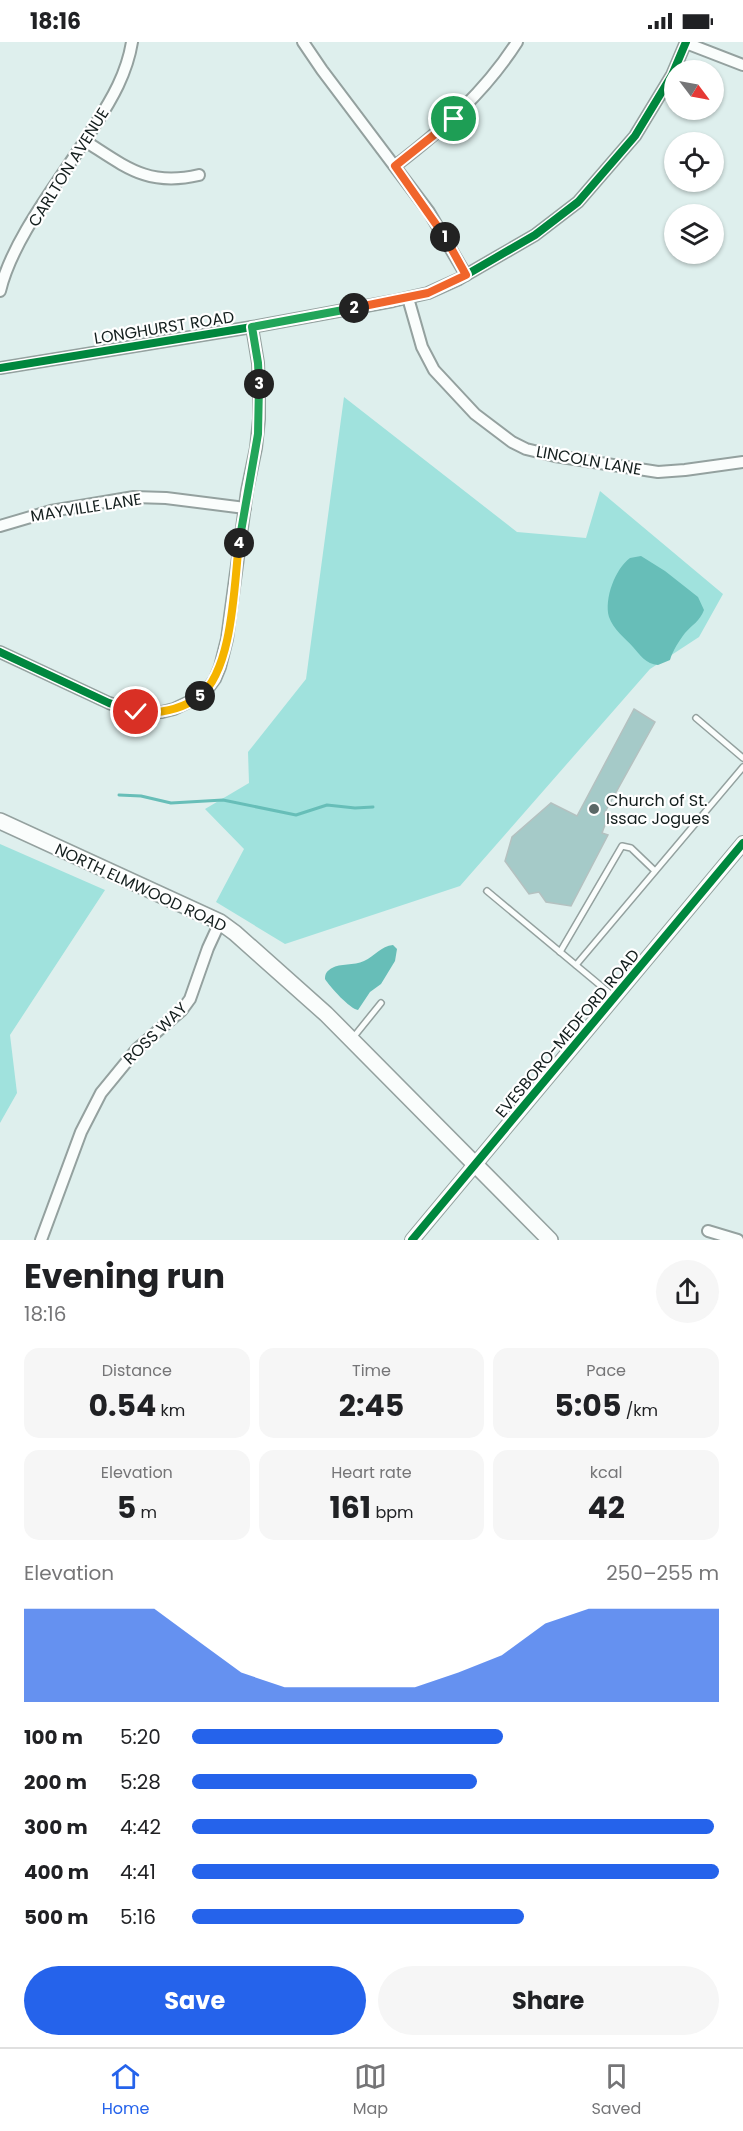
<!DOCTYPE html>
<meta charset="utf-8">
<style>
:root{--surface:#fff;--page:#f6f6f6;--text:#202124;--muted:#757577;--line:#e0e0e0;--accent:#2563eb}
body{margin:0;font-family:Poppins,sans-serif;background:var(--page);color:var(--text);height:100vh;display:flex;flex-direction:column;font-size:22px;white-space:nowrap}
*{box-sizing:border-box;margin:0}
p{font-size:20px;color:var(--muted)}
.icon{flex:none;width:33px;height:33px;fill:none;stroke:currentColor;stroke-width:2;stroke-linecap:round;stroke-linejoin:round}
.map{position:relative;height:1198px;overflow:hidden}
.drawer{display:flex;flex-direction:column;background:var(--surface);flex:1}
.drawer>*{flex:none}
.needle{width:39px;rotate:122deg}
.buttons{position:absolute;left:664px;top:18px;display:grid;gap:12px}
.buttons a{display:grid;place-items:center;width:60px;height:60px;border-radius:50%;background:var(--surface);box-shadow:0 2px 4px #0004;font-size:30px}
.pin{position:absolute;display:grid;place-items:center;width:51px;height:51px;color:#fff;margin:-26px;border:3px solid #fff;border-radius:50%;box-shadow:0 2px 6px #0007}
.km{position:absolute;width:30px;height:30px;margin:-15px;border-radius:50%;background:#222;color:#fff;font-size:16px;line-height:30px;text-align:center}
.round{display:grid;place-items:center;flex:none;width:63px;height:63px;border-radius:32px;background:var(--page)}
.summary{display:flex;align-items:center;justify-content:space-between;height:102px;padding:0 24px}
h1{font-size:33px;font-weight:700;line-height:45px}
.stats{display:grid;grid-template-columns:repeat(3,1fr);gap:9px;height:102px;padding:6px 24px}
.stats div{display:grid;align-content:center;border-radius:15px;background:var(--page);text-align:center}
.stats b{font-size:30px;font-weight:700}
.stats small{font-size:16px;font-weight:400}
.stats p{font-size:16px}
.chart{height:168px;padding:12px 24px}
.chart p{display:flex;justify-content:space-between}
.chart svg{width:100%;height:108px;margin-top:6px;fill:var(--accent);opacity:.7}
.primary-button{display:flex;gap:12px;margin-top:auto;padding:12px 24px}
.primary-button a{flex:1;height:69px;border-radius:36px;background:var(--accent);color:#fff;font-size:24px;font-weight:700;line-height:69px;text-align:center}
.primary-button a+a{background:var(--page);color:var(--text)}
ul{padding:0 24px;list-style:none;font-size:20px}
li{display:grid;grid-template-columns:96px 72px 1fr;align-items:center;height:45px}
li i{height:15px;border-radius:8px;background:var(--accent)}
.status{display:flex;justify-content:space-between;align-items:center;height:42px;padding:0 30px;background:var(--surface);direction:ltr}
.status svg{height:16px;fill:currentColor}
.tabs{display:flex;justify-content:space-around;align-items:center;height:84px;border-top:2px solid var(--line);background:var(--surface);font-size:16px;color:var(--muted)}
.tabs a{display:grid;justify-items:center;gap:3px}
.tabs .selected{color:var(--accent)}
.map>svg:first-child{display:block}
.green{fill:#a0e2dd}
.water{fill:#67beb8}
.lines{fill:none;stroke-linecap:round;stroke-linejoin:round}
.stream{stroke:#67beb8;stroke-width:3}
.building{fill:#a5cac8;stroke:#b4c1c0;stroke-width:1.5}
.service-casing{stroke:#94a19f;stroke-width:8}
.minor-casing{stroke:#94a19f;stroke-width:14}
.tertiary-casing{stroke:#94a19f;stroke-width:16}
.secondary-casing{stroke:#94a19f;stroke-width:18}
.service{stroke:#fafdfc;stroke-width:5}
.minor{stroke:#fafdfc;stroke-width:10}
.tertiary{stroke:#fafdfc;stroke-width:14}
.secondary{stroke:#fafdfc;stroke-width:15}
.cycleway-casing{stroke:#fff;stroke-width:11}
.cycleway{stroke:#00873e;stroke-width:8}
.split-1-casing{stroke:#fff;stroke-width:12}
.split-2-casing{stroke:#fff;stroke-width:12}
.split-3-casing{stroke:#fff;stroke-width:12}
.split-4-casing{stroke:#fff;stroke-width:12}
.split-5-casing{stroke:#fff;stroke-width:12}
.split-6-casing{stroke:#fff;stroke-width:12}
.split-1{stroke:#f0652b;stroke-width:8}
.split-2{stroke:#f0652b;stroke-width:8}
.split-3{stroke:#22a559;stroke-width:8}
.split-4{stroke:#22a559;stroke-width:8}
.split-5{stroke:#f5b400;stroke-width:8}
.split-6{stroke:#f5b400;stroke-width:8}
.poi-dot{fill:#5a6766;stroke:#fff;stroke-width:2}
.labels{text-anchor:middle;stroke-width:4.5;stroke-linejoin:round;paint-order:stroke}
.street-label{font-size:16px;fill:#131e1d;stroke:#fff}
.poi-label{font-size:16px;fill:#131e1d;stroke:#fff;text-anchor:start}
</style>
<div class="status"><b>18:16</b><svg viewBox="0 0 49 12"><path d="M0 12V9h3v3zM5 12V6h3v6zM10 12V3h3v9zM15 12V0h3v12zM26 1h20v11H26zM47 4h2v5h-2z"/></svg></div>
<div class="map">
<svg width="743" height="1198" viewBox="0 0 743 1198">
<rect width="100%" height="100%" fill="#deefed"/>
<!-- green -->
<g class="green">
<path d="M344 355 517 490 586 496 600 449 723 552 699 595 650 627 460 844 285 902 216 860 244 807 205 767 249 741 248 710 306 637Z"/>
<path d="M0 802 105 848 10 993 17 1051 0 1081Z"/>
</g>
<!-- water -->
<g class="water">
<path d="M641 514 665 529 698 555 704 568C700 579 692 583 685 591 679 599 673 608 670 618L658 623C646 622 640 613 633 605 625 596 613 587 609 575 604 557 615 527 630 516Z"/>
<path d="M393 903 397 907 395 919 381 942 370 950 358 968C350 967 330 945 325 937 325 931 327 929 332 926 340 921 354 924 364 919 375 914 381 904 393 903Z"/>
</g>
<g class="lines">
<!-- stream -->
<path class="stream" d="M119 753 141 754 171 761 223 758 296 773 327 763 355 766 373 765"/>
</g>
<!-- building -->
<path class="building" d="M634 667 655 680 604 772 608 775 602 791 608 793 571 864 546 860 539 850 529 852 505 819 512 795 551 761 577 774Z"/>
<g class="lines">
<!-- service casing -->
<g class="service-casing">
<g id="service">
<path d="M696 676 743 716"/>
<path d="M487 849 613 954"/>
<path d="M560 910 622 804 631 806 655 829"/>
<path d="M576 923 743 725"/>
<path d="M352 997 381 961"/>
</g>
</g>
<!-- minor casing -->
<g class="minor-casing">
<g id="minor">
<path d="M303 0 322 28 429 170 466 233"/>
<path d="M686 1 743 23"/>
<path d="M85 99C126 125 148 145 199 133"/>
<path d="M395 124C442 88 485 50 517 0"/>
<path d="M0 249C13 194 65 132 95 83 112 57 127 31 132 0"/>
<path d="M408 256 422 305 434 328 475 372 512 400 526 407 555 414 658 430 685 428 743 420"/>
<path d="M0 326 252 285 393 259 428 251 459 237 535 193 578 160 635 94 672 33 686 0"/>
<path d="M0 484 51 469 134 455 166 456 245 466"/>
<path d="M0 610 109 661 136 670H162L174 667 197 656 207 648 215 637 220 625 227 597 247 449 256 406 259 377V348L258 321 252 285"/>
<path d="M708 1189 738 1198"/>
<path d="M41 1198 81 1090 101 1051 137 1007 182 968 190 957 208 906 220 880"/>
</g>
</g>
<!-- tertiary casing -->
<g class="tertiary-casing">
<path id="tertiary" d="M412 1198 743 801"/>
</g>
<!-- secondary casing -->
<g class="secondary-casing">
<path id="secondary" d="M0 779 220 880 235 891 326 972 550 1198"/>
</g>
<!-- service -->
<use href="#service" class="service"/>
<!-- minor -->
<use href="#minor" class="minor"/>
<!-- tertiary -->
<use href="#tertiary" class="tertiary"/>
<!-- secondary -->
<use href="#secondary" class="secondary"/>
<!-- cycleway casing -->
<g class="cycleway-casing">
<g id="cycleway">
<path d="M0 326 252 285 393 259 428 251 459 237 535 193 578 160 635 94 672 33 686 0"/>
<path d="M0 610 109 661 136 670H162L174 667 197 656 207 648 215 637 220 625 227 597 247 449 256 406 259 377V348L258 321 252 285"/>
<path d="M412 1198 743 801"/>
</g>
</g>
<!-- cycleway -->
<use href="#cycleway" class="cycleway"/>
</g>
<g class="lines">
<!-- split-1 casing -->
<g class="split-1-casing">
<path id="split-1" d="M445 195 395 124 454 77"/>
</g>
<!-- split-2 casing -->
<g class="split-2-casing">
<path id="split-2" d="M354 266 428 251 466 233 445 195"/>
</g>
<!-- split-3 casing -->
<g class="split-3-casing">
<path id="split-3" d="M259 342 258 321 252 285 354 266"/>
</g>
<!-- split-4 casing -->
<g class="split-4-casing">
<path id="split-4" d="M239 501 258 392 259 342"/>
</g>
<!-- split-5 casing -->
<g class="split-5-casing">
<path id="split-5" d="M200 654C233 627 234 543 239 501"/>
</g>
<!-- split-6 casing -->
<g class="split-6-casing">
<path id="split-6" d="M136 670C159 672 181 668 200 654"/>
</g>
<!-- split-1 -->
<use href="#split-1" class="split-1"/>
<!-- split-2 -->
<use href="#split-2" class="split-2"/>
<!-- split-3 -->
<use href="#split-3" class="split-3"/>
<!-- split-4 -->
<use href="#split-4" class="split-4"/>
<!-- split-5 -->
<use href="#split-5" class="split-5"/>
<!-- split-6 -->
<use href="#split-6" class="split-6"/>
</g>
<!-- markers -->
<circle class="poi-dot" cx="594" cy="767" r="6"/>
<g class="labels">
<!-- street labels -->
<g class="street-label">
<text transform="translate(68 125) rotate(-58)" y="6">CARLTON AVENUE</text>
<text transform="translate(164 285) rotate(-9)" y="6">LONGHURST ROAD</text>
<text transform="translate(589 418) rotate(10)" y="6">LINCOLN LANE</text>
<text transform="translate(86 465) rotate(-9)" y="6">MAYVILLE LANE</text>
<text transform="translate(141 845) rotate(25)" y="6">NORTH ELMWOOD ROAD</text>
<text transform="translate(155 991) rotate(-44)" y="6">ROSS WAY</text>
<text transform="translate(567 991) rotate(-50)" y="6">EVESBORO-MEDFORD ROAD</text>
</g>
<!-- poi labels -->
<g class="poi-label">
<text x="606" y="764">Church of St.<tspan x="606" dy="18">Issac Jogues</tspan></text>
</g>
</g>
</svg>
<div class="buttons">
<a><svg class="needle" viewBox="-14 -14 28 28"><path d="M0-13l5 13h-10z" fill="#e53935"/><path d="M0 13l5-13h-10z" fill="#757577"/></svg></a>
<a><svg class="icon" aria-label="locate" viewBox="0 0 24 24"><circle cx="12" cy="12" r="6"/><path d="M12 2v4M12 18v4M2 12h4M18 12h4"/></svg></a>
<a><svg class="icon" aria-label="layers" viewBox="0 0 24 24"><path d="M12 4l9 5-9 5-9-5zM3 14l9 5 9-5"/></svg></a>
</div>
<div class="pin" style="left:454px;top:77px;background:#1e9e55"><svg class="icon" aria-label="arrive" viewBox="0 0 24 24"><path d="M6 21V4h12l-3 4 3 4H6"/></svg></div>
<div class="pin" style="left:136px;top:670px;background:#d93025"><svg class="icon" aria-label="check" viewBox="0 0 24 24"><path d="M5 12l5 5 9-10"/></svg></div>
<b class="km" style="left:445px;top:195px">1</b>
<b class="km" style="left:354px;top:266px">2</b>
<b class="km" style="left:259px;top:342px">3</b>
<b class="km" style="left:239px;top:501px">4</b>
<b class="km" style="left:200px;top:654px">5</b>
</div>
<section class="drawer">
<div class="summary"><div><h1>Evening run</h1><p>18:16</p></div><a class="round"><svg class="icon" aria-label="share" viewBox="0 0 24 24"><path d="M12 15V3M7 8l5-5 5 5M5 13v7h14v-7"/></svg></a></div>
<div class="stats">
<div><p>Distance</p><b>0.54<small> km</small></b></div>
<div><p>Time</p><b>2:45</b></div>
<div><p>Pace</p><b>5:05<small> /km</small></b></div>
</div>
<div class="stats">
<div><p>Elevation</p><b>5<small> m</small></b></div>
<div><p>Heart rate</p><b>161<small> bpm</small></b></div>
<div><p>kcal</p><b>42</b></div>
</div>
<div class="chart"><p><span>Elevation</span>250–255 m</p>
<svg viewBox="0 0 160 44" preserveAspectRatio="none"><path d="M0 44V6L10 6L20 6L30 6L40 19L50 32L60 38L70 38L80 38L90 38L100 32L110 25L120 12L130 6L140 6L150 6L160 6V44z"/></svg>
</div>
<ul>
<li><b>100 m</b>5:20<i style="width:59%"></i></li>
<li><b>200 m</b>5:28<i style="width:54%"></i></li>
<li><b>300 m</b>4:42<i style="width:99%"></i></li>
<li><b>400 m</b>4:41<i style="width:100%"></i></li>
<li><b>500 m</b>5:16<i style="width:63%"></i></li>
</ul>
<div class="primary-button"><a>Save</a><a>Share</a></div>
</section>
<nav class="tabs">
<a class="selected"><svg class="icon" aria-label="home" viewBox="0 0 24 24"><path d="M3 11l9-7 9 7M6 9v11h12V9"/></svg>Home</a>
<a><svg class="icon" aria-label="map" viewBox="0 0 24 24"><path d="M3 6l6-2 6 2 6-2v14l-6 2-6-2-6 2zM9 4v14M15 6v14"/></svg>Map</a>
<a><svg class="icon" aria-label="saved" viewBox="0 0 24 24"><path d="M7 4h10v16l-5-4-5 4z"/></svg>Saved</a>
</nav>
